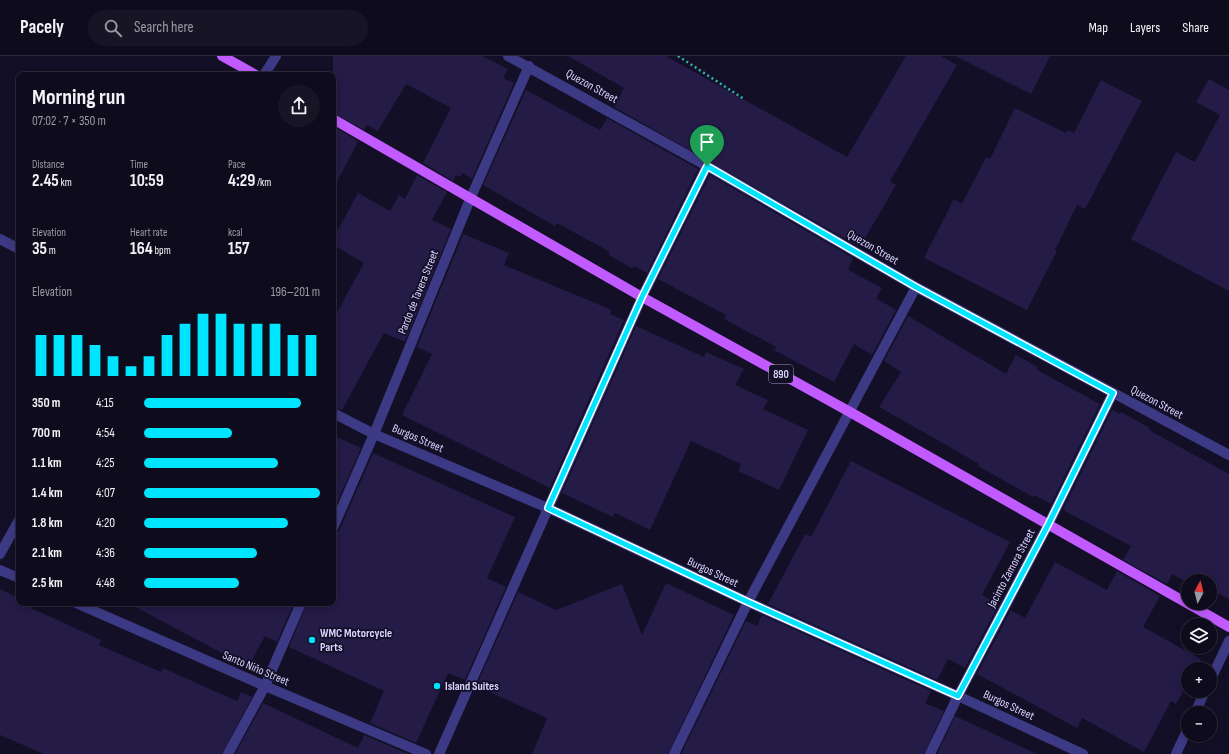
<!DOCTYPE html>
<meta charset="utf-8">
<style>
:root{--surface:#0e0b1c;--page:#171425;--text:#f1f3f6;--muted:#9b9ba3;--line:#2e2b3b;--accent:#00e5ff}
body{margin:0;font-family:"Sofia Sans Condensed",sans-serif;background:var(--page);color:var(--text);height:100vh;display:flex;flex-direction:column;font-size:15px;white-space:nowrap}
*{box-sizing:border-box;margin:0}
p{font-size:13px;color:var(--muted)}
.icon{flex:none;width:22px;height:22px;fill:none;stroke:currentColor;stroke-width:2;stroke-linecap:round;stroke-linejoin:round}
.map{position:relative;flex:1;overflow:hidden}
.details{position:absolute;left:16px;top:16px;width:320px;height:534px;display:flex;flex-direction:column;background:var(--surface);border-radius:8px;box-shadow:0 2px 10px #0003,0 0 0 1px var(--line)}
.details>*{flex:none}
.needle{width:26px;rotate:7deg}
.fabs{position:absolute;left:1181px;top:518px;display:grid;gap:8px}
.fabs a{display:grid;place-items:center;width:36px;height:36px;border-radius:50%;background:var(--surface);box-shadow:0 2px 10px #0003,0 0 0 1px var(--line);font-size:20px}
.pin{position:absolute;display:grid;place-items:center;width:34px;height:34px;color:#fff;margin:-41px -17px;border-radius:50% 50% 50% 0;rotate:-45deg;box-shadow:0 0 4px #0007}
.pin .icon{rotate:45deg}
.round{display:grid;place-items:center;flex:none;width:42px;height:42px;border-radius:21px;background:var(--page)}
.head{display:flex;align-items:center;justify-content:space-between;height:68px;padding:0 16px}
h1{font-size:22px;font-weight:700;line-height:30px}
.metrics{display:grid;grid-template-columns:repeat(3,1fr);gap:6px;height:68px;padding:4px 16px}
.metrics div{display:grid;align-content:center}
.metrics b{font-size:17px;font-weight:700}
.metrics small{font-size:11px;font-weight:400}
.metrics p{font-size:11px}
.chart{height:112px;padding:8px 16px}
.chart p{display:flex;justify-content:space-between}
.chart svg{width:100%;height:72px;margin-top:4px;stroke:var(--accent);stroke-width:6}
ul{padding:0 16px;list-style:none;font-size:13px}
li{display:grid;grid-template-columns:64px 48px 1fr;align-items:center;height:30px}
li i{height:10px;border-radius:5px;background:var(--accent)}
header{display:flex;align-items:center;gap:24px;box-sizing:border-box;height:56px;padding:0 20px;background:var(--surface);border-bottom:1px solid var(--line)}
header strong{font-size:19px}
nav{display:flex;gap:22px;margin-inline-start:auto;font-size:14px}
.search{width:280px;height:36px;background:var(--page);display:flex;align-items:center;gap:10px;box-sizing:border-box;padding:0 14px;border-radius:22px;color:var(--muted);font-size:15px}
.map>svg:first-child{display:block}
.building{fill:#241b47}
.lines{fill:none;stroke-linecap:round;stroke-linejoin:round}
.path{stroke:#2fb8b0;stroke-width:2.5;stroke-dasharray:2 3;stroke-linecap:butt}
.street{stroke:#3d3a85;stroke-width:10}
.primary{stroke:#c25bff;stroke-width:10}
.route-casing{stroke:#fff;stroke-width:8}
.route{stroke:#00e5ff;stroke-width:5}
.poi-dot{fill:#00e5ff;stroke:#130f26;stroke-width:1.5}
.labels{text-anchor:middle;stroke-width:3.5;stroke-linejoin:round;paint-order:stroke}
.shield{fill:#130f26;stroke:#9e99be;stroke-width:1}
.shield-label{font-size:11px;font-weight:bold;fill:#d9d4ff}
.street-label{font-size:12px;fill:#d9d4ff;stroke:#130f26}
.poi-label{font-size:12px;font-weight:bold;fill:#d9d4ff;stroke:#130f26;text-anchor:start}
</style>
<header>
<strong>Pacely</strong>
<div class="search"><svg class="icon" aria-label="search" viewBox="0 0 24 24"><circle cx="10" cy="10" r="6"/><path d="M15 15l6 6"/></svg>Search here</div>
<nav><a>Map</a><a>Layers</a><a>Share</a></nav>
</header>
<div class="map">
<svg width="1229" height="698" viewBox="0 0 1229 698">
<rect width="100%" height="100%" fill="#130f26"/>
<!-- building -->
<g class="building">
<path d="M333 0H482L508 13 503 22 514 27 472 123 462 117 460 121 456 119 453 125 423 107 451 52 406 28 378 75 367 69 364 74 333 57Z"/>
<path d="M568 0H666L847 101 906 0H941L957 9 890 125 896 129 860 191 614 51 624 32Z"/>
<path d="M955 0H1050L1031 38Z"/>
<path d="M1209 23 1229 34V235L1131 183 1176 96 1195 106 1220 59 1196 46Z"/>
<path d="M1101 24 1142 45 1085 153 1077 149 1055 194 1057 195 1027 254 924 202 954 143 962 148 986 101 990 103 1015 52 1066 77 1068 74 1074 77Z"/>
<path d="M526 34 600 74 607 62 698 113 647 217 634 210 633 213 609 199 610 196 557 167 555 170 483 129Z"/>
<path d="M333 70 358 85 333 134Z"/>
<path d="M417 119 447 136 432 164 451 173 405 286 384 277 342 354 333 351V264L364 207 333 189V183L358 137 390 155 399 139 405 143Z"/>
<path d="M710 119 853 202 848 214 882 232 876 242 896 254 872 299 854 288 834 326 774 294 776 291 724 263 726 259 658 223Z"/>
<path d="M463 178 509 197 504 209 612 254 610 258 624 264 550 432 402 359 432 298 417 291Z"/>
<path d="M908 260 1006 318 1016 299 1038 311 1037 314 1100 348 1051 448 1034 439 1033 441 978 410 979 408 934 382 879 351 901 316 884 305Z"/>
<path d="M636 270 704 301 706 296 744 313 735 329 768 344 763 353 808 374 779 434 738 415 741 408 691 385 650 474 615 457 613 461 562 437Z"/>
<path d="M1112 354 1120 358 1121 356 1150 372 1149 374 1229 418V543L1210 533V525H1195L1188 521V527L1172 518 1167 528 1123 504 1131 490 1063 454Z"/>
<path d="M333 379 361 392 333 456Z"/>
<path d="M373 397 515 461 487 522 506 531 465 624 448 617 416 687 370 667 384 635 289 591 307 547H333V478L339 475Z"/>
<path d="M851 405 1010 486 982 539 999 548 965 612 948 603 937 624 768 548 805 478 811 481Z"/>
<path d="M1055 506 1107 534 1117 515 1160 540 1143 571 1201 603 1195 613H1188V627L1176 648 1171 645 1144 696 1082 662 1077 672 977 618 1011 554 1025 562Z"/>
<path d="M666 527 734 559 668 698H532L547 662 476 630 518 536 556 554 622 528 642 579Z"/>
<path d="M0 533 19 542V547L32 548 31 552 101 584 99 589 161 616 163 612 237 645 241 636 252 641 222 698H44L0 679Z"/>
<path d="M128 547H294L277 586 265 580 248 611Z"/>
<path d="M762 559 931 635 925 647 944 655 924 698H681L746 565 757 570Z"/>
<path d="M263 647 358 692 364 679 409 698H235Z"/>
<path d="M955 660 1037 698H937Z"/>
</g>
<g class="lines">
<!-- path -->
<path class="path" d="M678 0 744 43"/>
<!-- street -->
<g class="street">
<path d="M508 0 707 110 916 231 1229 399"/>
<path d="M264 19 276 0"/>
<path d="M0 183 19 193"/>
<path d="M333 357 374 378 548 452 748 546 958 640 1083 698"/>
<path d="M333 472 374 378 471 141 529 10"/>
<path d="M0 498 19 464"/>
<path d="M0 514 19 522"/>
<path d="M76 547 265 630 426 698"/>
<path d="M1210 625 1229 585"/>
<path d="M1195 657 1205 635"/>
<path d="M228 698 265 630 301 547"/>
<path d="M439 698 642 241 707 110"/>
<path d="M674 698 748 546 916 231"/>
<path d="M930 698 958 640 1048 469 1113 337"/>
<path d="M1176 698 1188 672"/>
</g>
<!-- primary -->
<g class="primary">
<path d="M222 0 256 19"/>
<path d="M333 63 642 241 850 356 1229 571"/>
</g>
</g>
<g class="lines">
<!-- route casing -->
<g class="route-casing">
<path id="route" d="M707 110 916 231 1113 337 1048 469 958 640 748 546 548 452 642 241Z"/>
</g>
<!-- route -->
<use href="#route" class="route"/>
</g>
<!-- markers -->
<g class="poi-dot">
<circle cx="312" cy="584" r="4"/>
<circle cx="437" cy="630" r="4"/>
</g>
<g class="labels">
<!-- shield labels -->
<rect class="shield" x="769" y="309" width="24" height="18" rx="3"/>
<g class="shield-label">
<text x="781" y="322">890</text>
</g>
<!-- street labels -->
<g class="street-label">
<text transform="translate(592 30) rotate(29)" y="4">Quezon Street</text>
<text transform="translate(873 191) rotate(30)" y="4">Quezon Street</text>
<text transform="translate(418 236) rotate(-68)" y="4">Pardo de Tavera Street</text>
<text transform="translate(1157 346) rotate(28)" y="4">Quezon Street</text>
<text transform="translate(418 382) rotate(23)" y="4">Burgos Street</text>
<text transform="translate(1011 512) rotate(-62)" y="4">Jacinto Zamora Street</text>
<text transform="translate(713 516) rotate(25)" y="4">Burgos Street</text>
<text transform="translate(256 612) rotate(23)" y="4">Santo Niño Street</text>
<text transform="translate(1009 649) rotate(25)" y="4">Burgos Street</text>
</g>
<!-- poi labels -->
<g class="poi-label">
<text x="320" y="581">WMC Motorcycle<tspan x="320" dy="14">Parts</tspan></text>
<text x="445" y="634">Island Suites</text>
</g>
</g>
</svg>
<div class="fabs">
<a><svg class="needle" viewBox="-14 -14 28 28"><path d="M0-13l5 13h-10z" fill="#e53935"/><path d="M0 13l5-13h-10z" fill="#9b9ba3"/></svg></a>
<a><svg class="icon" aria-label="layers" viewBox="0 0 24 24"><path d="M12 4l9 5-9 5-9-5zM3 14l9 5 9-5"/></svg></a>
<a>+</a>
<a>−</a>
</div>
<div class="pin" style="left:707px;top:110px;background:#1e9e55"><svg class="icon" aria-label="arrive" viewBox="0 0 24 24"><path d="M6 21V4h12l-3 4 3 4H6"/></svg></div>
<section class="details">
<div class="head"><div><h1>Morning run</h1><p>07:02 · 7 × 350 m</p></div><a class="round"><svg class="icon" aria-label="share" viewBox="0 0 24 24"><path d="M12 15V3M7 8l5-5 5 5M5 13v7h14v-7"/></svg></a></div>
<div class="metrics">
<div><p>Distance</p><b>2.45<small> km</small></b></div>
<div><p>Time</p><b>10:59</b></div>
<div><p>Pace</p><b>4:29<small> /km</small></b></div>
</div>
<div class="metrics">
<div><p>Elevation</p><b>35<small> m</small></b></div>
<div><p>Heart rate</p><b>164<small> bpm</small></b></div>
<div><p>kcal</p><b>157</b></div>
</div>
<div class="chart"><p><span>Elevation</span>196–201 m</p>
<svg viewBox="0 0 160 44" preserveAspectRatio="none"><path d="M5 44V19M15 44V19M25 44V19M35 44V25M45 44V32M55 44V38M65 44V32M75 44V19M85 44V12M95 44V6M105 44V6M115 44V12M125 44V12M135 44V12M145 44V19M155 44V19"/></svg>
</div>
<ul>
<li><b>350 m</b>4:15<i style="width:89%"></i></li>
<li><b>700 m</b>4:54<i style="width:50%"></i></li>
<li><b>1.1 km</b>4:25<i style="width:76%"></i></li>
<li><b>1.4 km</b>4:07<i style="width:100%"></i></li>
<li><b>1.8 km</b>4:20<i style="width:82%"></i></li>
<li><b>2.1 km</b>4:36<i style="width:64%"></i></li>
<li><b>2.5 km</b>4:48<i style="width:54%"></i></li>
</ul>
</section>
</div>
